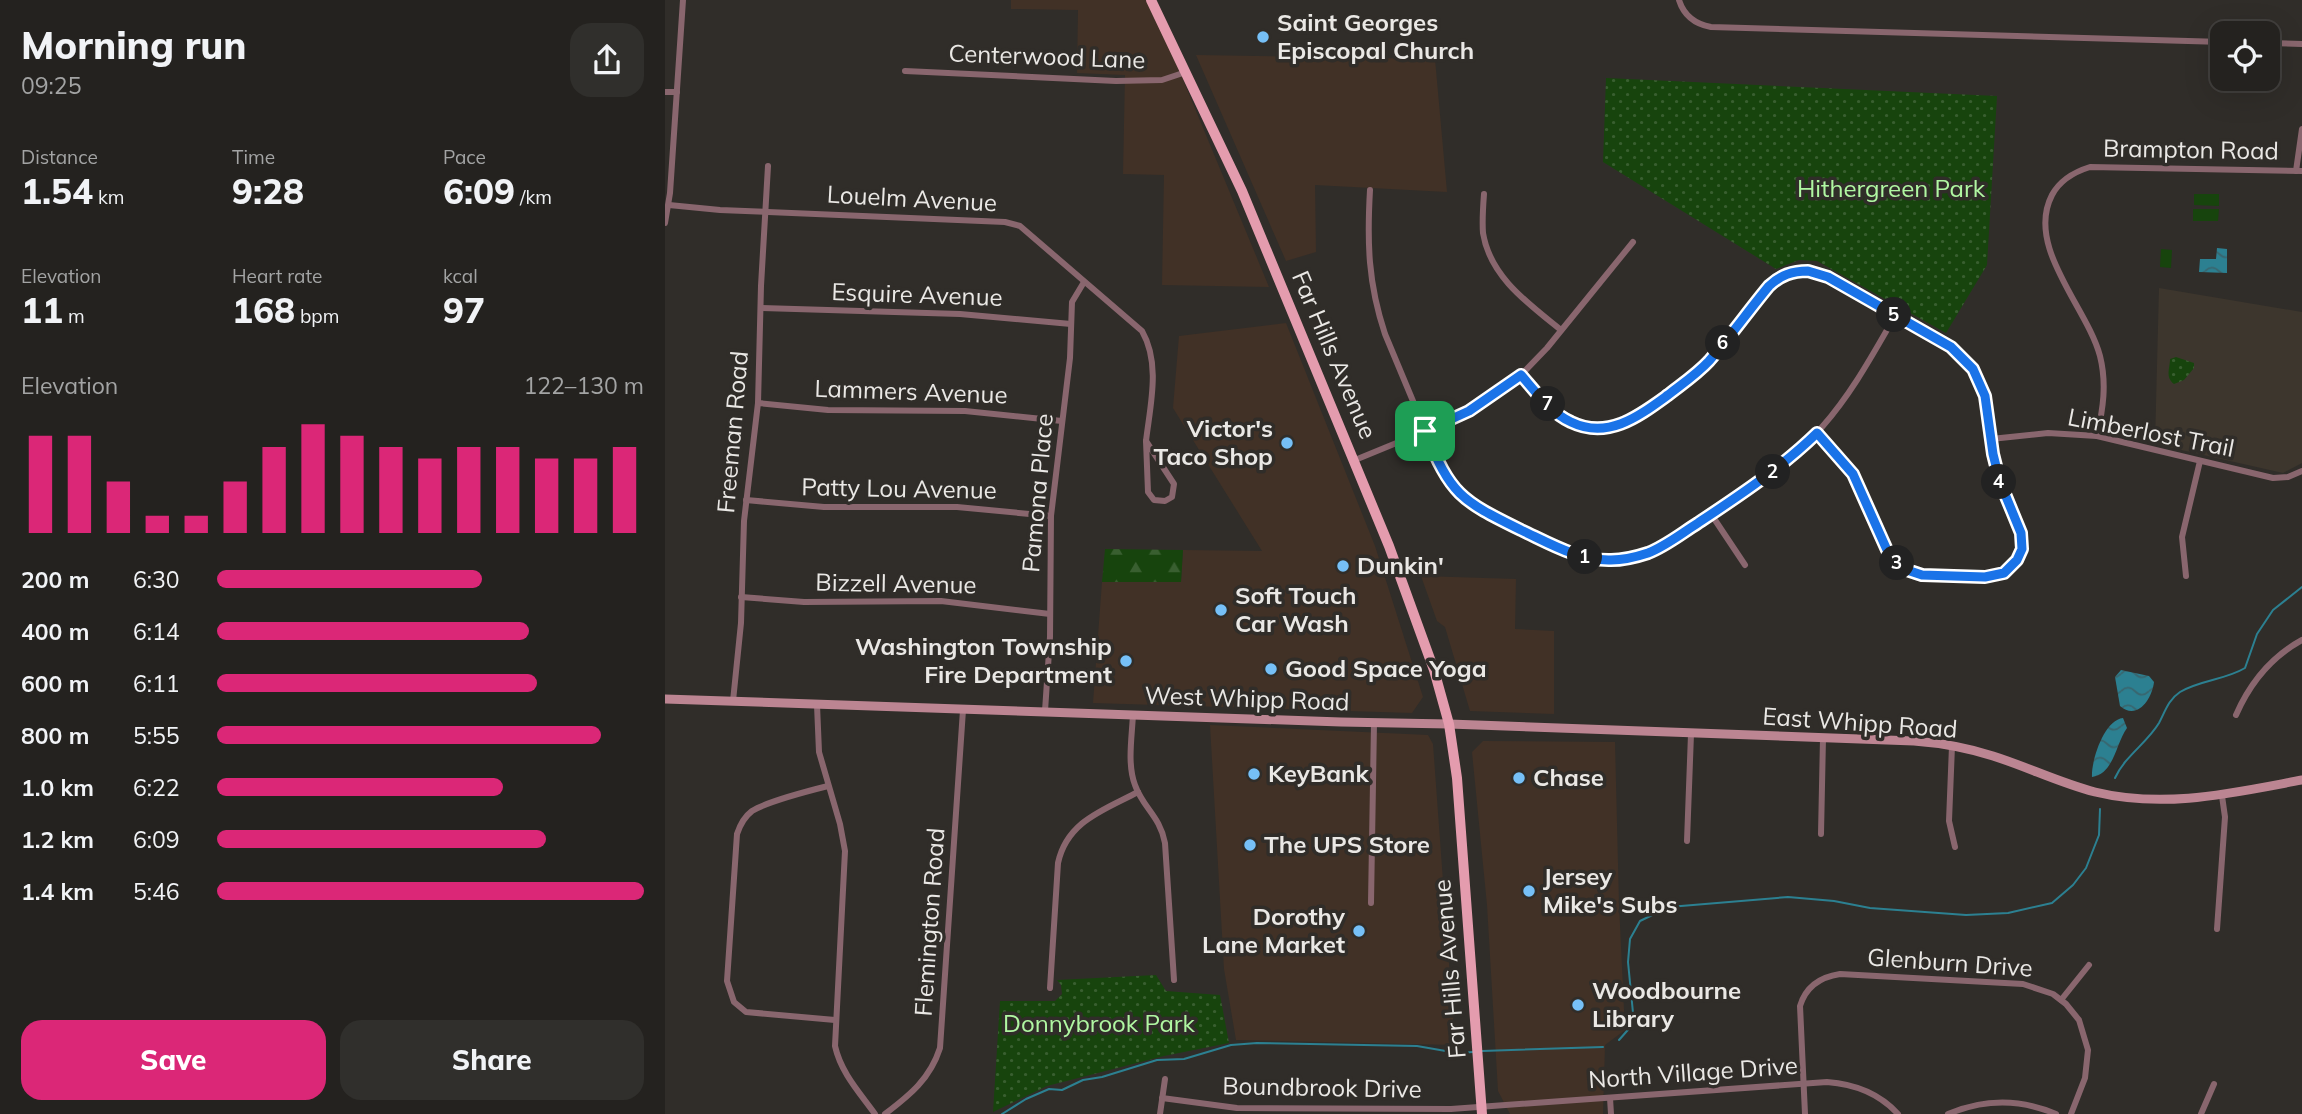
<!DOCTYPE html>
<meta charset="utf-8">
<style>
:root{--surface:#24221f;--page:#302f2c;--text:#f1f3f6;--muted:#a3a4a4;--line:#413f3d;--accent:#db2777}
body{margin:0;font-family:Mulish,sans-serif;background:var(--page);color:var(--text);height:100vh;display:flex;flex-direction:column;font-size:26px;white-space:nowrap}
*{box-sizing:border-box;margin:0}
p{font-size:23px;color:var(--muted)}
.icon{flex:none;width:38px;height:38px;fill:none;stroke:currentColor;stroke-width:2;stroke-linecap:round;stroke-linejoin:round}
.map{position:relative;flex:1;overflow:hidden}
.panel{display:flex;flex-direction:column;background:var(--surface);width:665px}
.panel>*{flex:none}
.controls{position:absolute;left:1545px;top:21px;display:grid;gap:14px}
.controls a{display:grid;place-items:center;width:70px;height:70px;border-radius:14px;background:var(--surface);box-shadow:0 7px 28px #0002,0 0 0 2px var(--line);font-size:35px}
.pin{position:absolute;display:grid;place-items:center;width:60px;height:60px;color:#fff;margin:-30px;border-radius:14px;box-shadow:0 4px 10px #0006}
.km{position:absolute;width:35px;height:35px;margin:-18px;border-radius:50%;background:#222;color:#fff;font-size:19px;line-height:35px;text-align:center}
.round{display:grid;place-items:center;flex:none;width:74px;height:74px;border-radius:21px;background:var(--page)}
.headline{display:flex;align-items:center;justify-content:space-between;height:119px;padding:0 21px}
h1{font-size:38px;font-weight:800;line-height:52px}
.metrics{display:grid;grid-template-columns:repeat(3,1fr);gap:10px;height:119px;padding:7px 21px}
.metrics div{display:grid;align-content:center}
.metrics b{font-size:35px;font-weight:800}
.metrics small{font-size:19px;font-weight:400}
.metrics p{font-size:19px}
.chart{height:196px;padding:14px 21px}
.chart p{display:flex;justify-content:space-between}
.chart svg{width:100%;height:126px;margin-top:7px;stroke:var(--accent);stroke-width:6}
.primary-button{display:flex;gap:14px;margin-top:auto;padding:14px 21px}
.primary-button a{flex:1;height:80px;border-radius:21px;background:var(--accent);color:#fff;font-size:28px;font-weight:800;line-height:80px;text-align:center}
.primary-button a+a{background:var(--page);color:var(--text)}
ul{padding:0 21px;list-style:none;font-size:23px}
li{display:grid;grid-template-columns:112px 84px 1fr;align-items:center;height:52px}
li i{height:18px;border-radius:9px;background:var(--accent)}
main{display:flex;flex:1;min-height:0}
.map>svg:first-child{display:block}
.commercial{fill:#413126}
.built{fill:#3d362d}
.green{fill:#17440d}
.forest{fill:url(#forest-firs)}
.park{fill:url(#park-dots)}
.water{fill:url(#water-waves)}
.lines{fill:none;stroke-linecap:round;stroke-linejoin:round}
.stream{stroke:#2c8091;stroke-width:2}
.street{stroke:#89666e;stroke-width:6}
.secondary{stroke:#bc8592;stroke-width:9}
.primary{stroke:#e49cae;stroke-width:10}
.route-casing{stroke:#fff;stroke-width:14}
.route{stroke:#1a73e8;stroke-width:9}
.poi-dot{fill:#76c0f7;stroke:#302d29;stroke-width:2.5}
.labels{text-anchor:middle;stroke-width:7;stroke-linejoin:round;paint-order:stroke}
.poi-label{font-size:24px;font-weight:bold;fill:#eae8e5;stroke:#302d29;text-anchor:start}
.street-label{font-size:24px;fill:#eae8e5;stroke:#302d29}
.park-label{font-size:24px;fill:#b0f7a2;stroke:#302d29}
</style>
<main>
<section class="panel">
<div class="headline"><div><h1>Morning run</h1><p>09:25</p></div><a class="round"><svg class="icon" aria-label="share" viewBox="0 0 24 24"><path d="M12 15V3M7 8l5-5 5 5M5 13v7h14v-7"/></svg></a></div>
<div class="metrics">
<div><p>Distance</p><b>1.54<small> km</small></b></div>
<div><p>Time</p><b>9:28</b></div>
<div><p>Pace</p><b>6:09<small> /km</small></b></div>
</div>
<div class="metrics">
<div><p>Elevation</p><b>11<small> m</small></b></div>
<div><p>Heart rate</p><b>168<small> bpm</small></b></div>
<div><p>kcal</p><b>97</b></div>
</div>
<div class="chart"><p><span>Elevation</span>122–130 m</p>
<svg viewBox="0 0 160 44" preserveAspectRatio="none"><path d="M5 44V10M15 44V10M25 44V26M35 44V38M45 44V38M55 44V26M65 44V14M75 44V6M85 44V10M95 44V14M105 44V18M115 44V14M125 44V14M135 44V18M145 44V18M155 44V14"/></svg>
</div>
<ul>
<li><b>200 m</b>6:30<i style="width:62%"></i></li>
<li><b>400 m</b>6:14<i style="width:73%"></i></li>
<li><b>600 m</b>6:11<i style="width:75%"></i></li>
<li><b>800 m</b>5:55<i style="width:90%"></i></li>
<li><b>1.0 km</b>6:22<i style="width:67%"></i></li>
<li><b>1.2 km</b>6:09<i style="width:77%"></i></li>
<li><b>1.4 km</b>5:46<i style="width:100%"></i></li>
</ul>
<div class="primary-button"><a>Save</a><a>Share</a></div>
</section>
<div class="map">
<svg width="1637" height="1114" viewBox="0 0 1637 1114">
<defs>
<pattern id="forest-firs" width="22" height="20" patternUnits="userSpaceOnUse" patternTransform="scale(1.75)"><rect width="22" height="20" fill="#17440d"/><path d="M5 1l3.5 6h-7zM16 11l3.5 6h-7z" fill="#395f30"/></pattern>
<pattern id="park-dots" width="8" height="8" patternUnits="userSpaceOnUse" patternTransform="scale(1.75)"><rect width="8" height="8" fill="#17440d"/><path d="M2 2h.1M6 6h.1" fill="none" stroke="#395f30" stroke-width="1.8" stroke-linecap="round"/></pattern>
<pattern id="water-waves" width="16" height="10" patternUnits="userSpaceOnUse" patternTransform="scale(1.75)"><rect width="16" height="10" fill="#2c8091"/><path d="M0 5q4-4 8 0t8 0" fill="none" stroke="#38666f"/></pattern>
</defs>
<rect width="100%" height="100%" fill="#302d29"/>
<!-- commercial -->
<g class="commercial">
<path d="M346 0H485L604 287 497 285 499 175 458 174 460 75 412 73 413 10 346 9Z"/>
<path d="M531 55 770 59 782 192 650 185 651 252 621 261Z"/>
<path d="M621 323 710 546 758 697 747 713 428 703 437 582H516L518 550 597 551 508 408 514 336Z"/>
<path d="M756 576 851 579 850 629 889 631V714L805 711 780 627 772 621Z"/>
<path d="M545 725 763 735 768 744 790 1045 571 1040 559 969Z"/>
<path d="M818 741 950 742 954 904 960 1030 940 1045 938 1114H845L833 1091 822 905 807 752Z"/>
</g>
<!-- built -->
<path class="built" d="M1494 288 1637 312V463L1618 473 1490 444Z"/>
<!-- green -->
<g class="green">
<path d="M1529 194H1554V206L1529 205Z"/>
<path d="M1528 209H1554L1553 221H1528Z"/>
<path d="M1496 249 1507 250 1506 268 1495 267Z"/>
</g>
<!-- forest -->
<path class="forest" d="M440 549 518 550 516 582H437Z"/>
<!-- park -->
<g class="park">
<path d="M941 78 1332 96 1322 265 1281 333 1152 261 1134 260 1111 269 938 162Z"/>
<path d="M1511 357 1529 363V368L1519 380 1509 384C1500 377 1505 368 1505 359Z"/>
<path d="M491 975 501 991 555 995 564 1043 499 1056 382 1086 328 1112 335 1001H390L397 994 396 985 392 980Z"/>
</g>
<!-- water -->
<g class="water">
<path d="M1552 248 1562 249V273L1534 272 1535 259H1551Z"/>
<path d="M1456 670 1484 676 1489 682C1487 699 1472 721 1455 706L1450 677Z"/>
<path d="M1458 718 1462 728C1451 743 1449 774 1427 777 1426 761 1439 720 1458 718Z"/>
</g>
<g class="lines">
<!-- stream -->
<g class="stream">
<path d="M1450 778C1460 756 1482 743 1494 723 1500 712 1503 700 1515 692 1535 680 1560 680 1580 668L1592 634 1608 610 1637 587"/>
<path d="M954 1040 969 1023 963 962 965 939 975 921 1004 907 1123 897 1169 901 1205 908 1301 915 1343 913 1387 903 1408 885 1421 868 1434 835 1435 809"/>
<path d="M817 1051 938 1047"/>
<path d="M337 1114 361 1099 384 1089 397 1090 418 1080 437 1077 492 1060 519 1059 566 1045 592 1043 752 1046 792 1053 808 1052"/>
</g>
<!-- street -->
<g class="street">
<path d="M1014 0C1019 16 1030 24 1046 27L1558 42"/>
<path d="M1603 43 1637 44"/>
<path d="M240 71 451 81 497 80 521 72"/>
<path d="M0 92H12"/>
<path d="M1631 171 1637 129"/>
<path d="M705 190C702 242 703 283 720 334L778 473C799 505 831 517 864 533 891 546 919 562 949 560 983 558 1008 539 1035 521 1078 493 1123 466 1157 427 1187 393 1208 354 1230 316"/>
<path d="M819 194C818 207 817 220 818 233 825 277 864 304 896 330"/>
<path d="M4 205 55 210 340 222 355 226 477 331C496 364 485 406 481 441"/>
<path d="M0 223 5 193 18 0"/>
<path d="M96 308 295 314 406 324"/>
<path d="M856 375C871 391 886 413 906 422 943 440 974 415 1003 395 1017 384 1032 374 1044 361 1065 337 1084 310 1104 286 1119 272 1134 269 1154 273L1286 347 1308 369 1320 396 1331 468 1353 525 1357 541 1355 554 1348 566 1339 573 1320 577 1249 573 1235 565 1222 550 1188 474 1152 433"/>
<path d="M93 403 163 410 300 411 397 421"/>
<path d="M1432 436C1438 409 1442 384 1435 356 1422 307 1360 247 1387 195 1395 180 1409 172 1425 167L1637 171"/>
<path d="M1326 439 1383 433 1432 436 1608 478 1623 477 1637 471"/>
<path d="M481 441 509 484 507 497 500 501 489 500 483 492Z"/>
<path d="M690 460 785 421 840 388 856 375 882 348 968 242"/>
<path d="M81 500 159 507H292L386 516"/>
<path d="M1046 514 1080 565"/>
<path d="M1521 576 1517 537 1535 461"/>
<path d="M76 597 139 602 276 601 385 614"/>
<path d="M68 701 76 623 79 521 93 403 96 286 103 166"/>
<path d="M152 705 154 752 175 824 180 851 170 1046C176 1073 195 1093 210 1114"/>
<path d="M380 711 385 637 386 516 405 358 407 302 419 282"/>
<path d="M468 714C467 737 462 764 470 785 478 808 495 816 500 843L509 980"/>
<path d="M1571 715C1585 683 1606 657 1637 640"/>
<path d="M1287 746 1284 821 1290 847"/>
<path d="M163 786C143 791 103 801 87 811 79 817 75 825 72 834L62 981 69 1002 81 1012 170 1020"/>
<path d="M1156 834 1158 738"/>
<path d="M1022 841 1026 734"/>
<path d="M706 903 709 723"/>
<path d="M1552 929 1560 817 1557 796"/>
<path d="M385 988 393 863C402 821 439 810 473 792"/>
<path d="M1396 1000 1424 965"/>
<path d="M497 1098 572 1108 786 1109 1162 1082C1189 1084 1214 1093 1233 1114"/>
<path d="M945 1098 946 1114"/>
<path d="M220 1114C245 1095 265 1079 275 1048L298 710"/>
<path d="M495 1114 500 1079"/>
<path d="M1140 1114 1135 1006C1141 986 1155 977 1175 974L1358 984 1388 994 1401 1004 1414 1020 1423 1050 1420 1078 1406 1114"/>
<path d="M1283 1114C1319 1099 1356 1099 1391 1114"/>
<path d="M1536 1114 1549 1084"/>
</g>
<!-- secondary -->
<path class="secondary" d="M0 699 676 722 784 724 1249 741C1276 743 1303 748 1328 756 1363 767 1395 783 1430 792 1500 809 1567 793 1637 780"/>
<!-- primary -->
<path class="primary" d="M486 0 577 191 724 546 769 670 784 724 792 778 817 1114"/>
</g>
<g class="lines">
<!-- route casing -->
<g class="route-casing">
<path id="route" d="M1143 271 1163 277 1286 347 1308 369 1320 396 1328 454 1335 482 1356 533 1357 549 1352 560 1339 573 1320 577 1257 575 1242 570 1228 559 1222 550 1188 474 1152 433C1116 468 1075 495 1033 523 1017 533 1001 546 983 553 971 557 959 560 946 560 914 561 884 543 856 530 795 500 786 495 760 431L804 411 856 375C870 391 886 413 906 422 943 440 974 416 1003 395 1017 384 1032 374 1044 361 1065 337 1084 310 1104 286 1116 275 1127 271 1143 271Z"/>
</g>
<!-- route -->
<use href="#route" class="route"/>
</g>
<!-- markers -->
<g class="poi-dot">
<circle cx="598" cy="37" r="7"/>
<circle cx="622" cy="443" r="7"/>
<circle cx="678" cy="566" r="7"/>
<circle cx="556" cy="610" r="7"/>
<circle cx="461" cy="661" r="7"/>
<circle cx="606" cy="669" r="7"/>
<circle cx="589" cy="774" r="7"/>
<circle cx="854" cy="778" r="7"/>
<circle cx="585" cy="845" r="7"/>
<circle cx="864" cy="891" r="7"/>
<circle cx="694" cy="931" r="7"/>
<circle cx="913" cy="1005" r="7"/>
</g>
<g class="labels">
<!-- poi labels -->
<g class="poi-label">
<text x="612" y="31">Saint Georges<tspan x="612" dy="28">Episcopal Church</tspan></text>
<text x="608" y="437" text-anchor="end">Victor's<tspan x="608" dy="28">Taco Shop</tspan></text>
<text x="692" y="574">Dunkin'</text>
<text x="570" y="604">Soft Touch<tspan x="570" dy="28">Car Wash</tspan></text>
<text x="447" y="655" text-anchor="end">Washington Township<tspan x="447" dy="28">Fire Department</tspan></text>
<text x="620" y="677">Good Space Yoga</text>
<text x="603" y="782">KeyBank</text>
<text x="868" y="786">Chase</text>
<text x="599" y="853">The UPS Store</text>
<text x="878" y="885">Jersey<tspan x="878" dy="28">Mike's Subs</tspan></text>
<text x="680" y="925" text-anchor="end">Dorothy<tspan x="680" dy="28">Lane Market</tspan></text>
<text x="927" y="999">Woodbourne<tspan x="927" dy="28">Library</tspan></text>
</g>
<!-- street labels -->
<g class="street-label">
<text transform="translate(382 57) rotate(2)" y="8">Centerwood Lane</text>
<text transform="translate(1526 150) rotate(1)" y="8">Brampton Road</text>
<text transform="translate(247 199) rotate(3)" y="8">Louelm Avenue</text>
<text transform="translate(252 295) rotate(2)" y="8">Esquire Avenue</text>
<text transform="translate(669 355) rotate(67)" y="8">Far Hills Avenue</text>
<text transform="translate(246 392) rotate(2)" y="8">Lammers Avenue</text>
<text transform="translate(68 432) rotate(-85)" y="8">Freeman Road</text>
<text transform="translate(1486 433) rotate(11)" y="8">Limberlost Trail</text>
<text transform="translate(234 489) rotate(1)" y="8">Patty Lou Avenue</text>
<text transform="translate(373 493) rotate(-85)" y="8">Pamona Place</text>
<text transform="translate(231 584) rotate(1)" y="8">Bizzell Avenue</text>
<text transform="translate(582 699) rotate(2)" y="8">West Whipp Road</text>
<text transform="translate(1195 723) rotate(4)" y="8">East Whipp Road</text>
<text transform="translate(265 922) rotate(-86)" y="8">Flemington Road</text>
<text transform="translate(1285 963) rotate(4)" y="8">Glenburn Drive</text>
<text transform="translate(785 969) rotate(-95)" y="8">Far Hills Avenue</text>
<text transform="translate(1028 1073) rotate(-4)" y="8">North Village Drive</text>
<text transform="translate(657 1088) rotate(1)" y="8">Boundbrook Drive</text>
</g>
<!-- park labels -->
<g class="park-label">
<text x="1226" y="197">Hithergreen Park</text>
<text x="434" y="1032">Donnybrook Park</text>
</g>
</g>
</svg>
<div class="controls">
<a><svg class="icon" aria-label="locate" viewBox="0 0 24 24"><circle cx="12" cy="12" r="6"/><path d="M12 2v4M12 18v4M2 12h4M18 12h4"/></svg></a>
</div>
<div class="pin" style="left:760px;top:431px;background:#1e9e55"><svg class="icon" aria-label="arrive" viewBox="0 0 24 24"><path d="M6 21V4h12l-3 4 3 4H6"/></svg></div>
<b class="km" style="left:920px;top:557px">1</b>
<b class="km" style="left:1108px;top:472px">2</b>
<b class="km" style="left:1232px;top:563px">3</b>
<b class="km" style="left:1334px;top:482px">4</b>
<b class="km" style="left:1229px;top:315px">5</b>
<b class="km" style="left:1058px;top:343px">6</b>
<b class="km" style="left:883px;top:404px">7</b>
</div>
</main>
